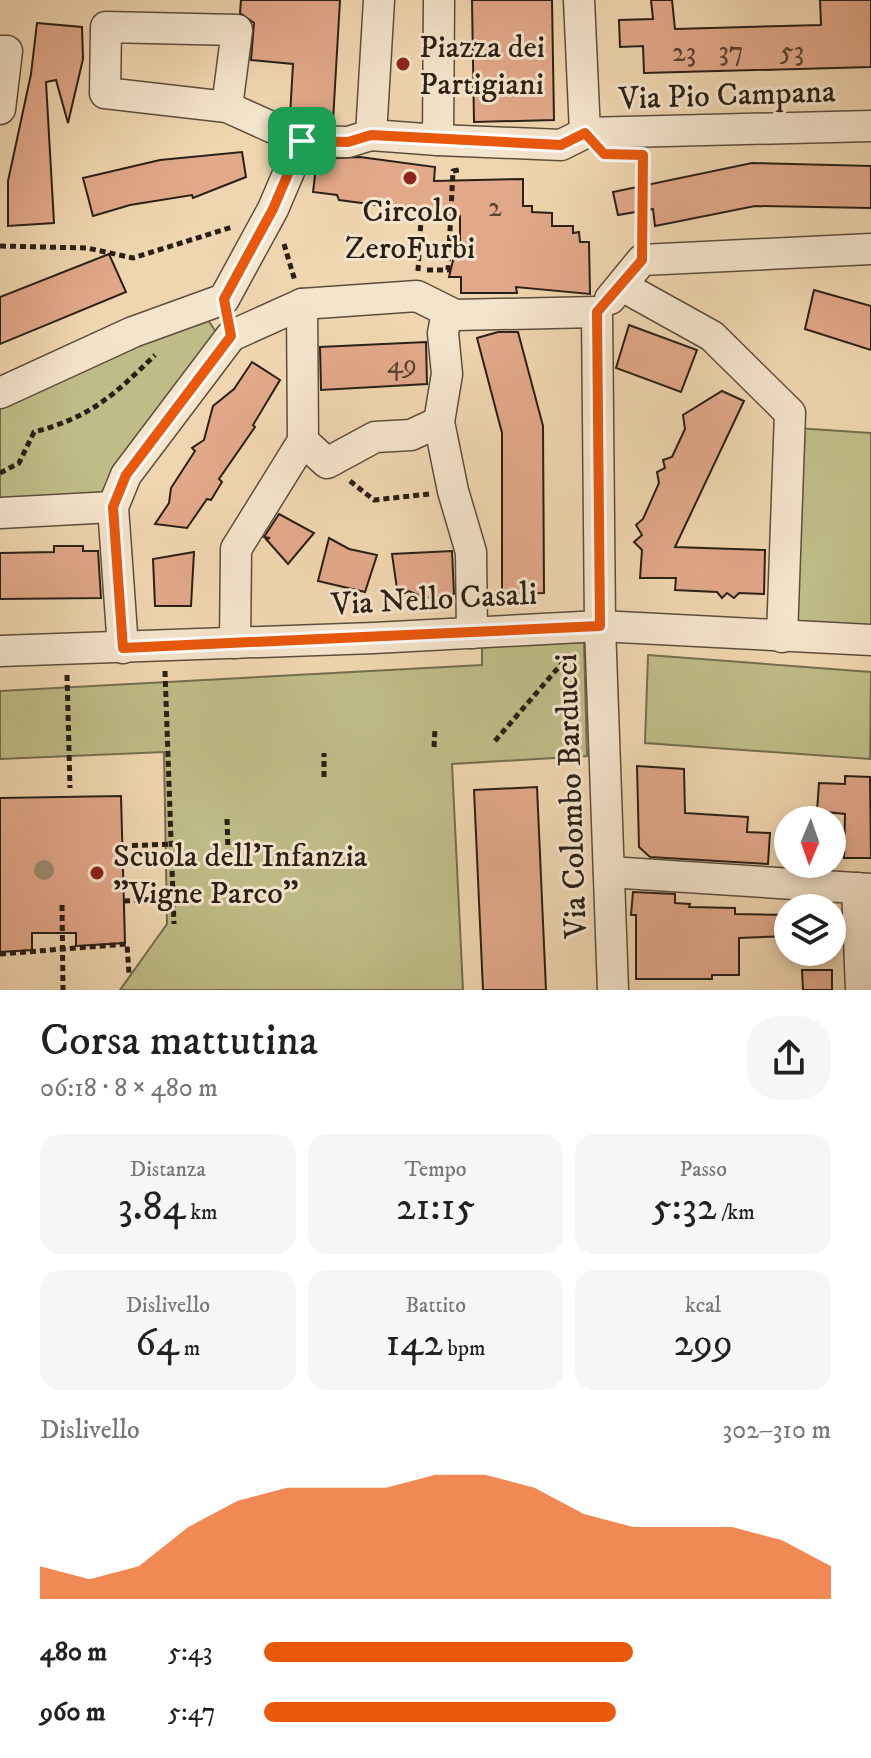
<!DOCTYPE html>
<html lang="it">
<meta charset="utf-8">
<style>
:root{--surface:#fff;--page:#f6f6f6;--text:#202124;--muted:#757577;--accent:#ea580c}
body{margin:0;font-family:"IM FELL DW Pica",serif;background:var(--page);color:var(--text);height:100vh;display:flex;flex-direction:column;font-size:30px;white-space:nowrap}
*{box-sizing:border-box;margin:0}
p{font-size:26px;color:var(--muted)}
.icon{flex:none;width:44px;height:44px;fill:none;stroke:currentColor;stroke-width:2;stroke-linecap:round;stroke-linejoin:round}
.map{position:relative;height:990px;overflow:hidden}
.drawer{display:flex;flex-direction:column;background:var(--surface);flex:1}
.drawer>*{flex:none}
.needle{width:52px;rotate:182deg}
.buttons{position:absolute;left:774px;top:806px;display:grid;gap:16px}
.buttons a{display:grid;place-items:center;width:72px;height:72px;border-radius:50%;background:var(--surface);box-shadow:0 4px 12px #0003;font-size:40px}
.pin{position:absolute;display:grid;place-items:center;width:68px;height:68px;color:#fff;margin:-34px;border-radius:16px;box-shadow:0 4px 12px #0006}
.round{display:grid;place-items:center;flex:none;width:84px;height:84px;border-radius:32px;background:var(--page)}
.headline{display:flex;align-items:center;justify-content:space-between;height:136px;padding:0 40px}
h1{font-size:44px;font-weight:600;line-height:60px}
.figures{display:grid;grid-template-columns:repeat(3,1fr);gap:12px;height:136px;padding:8px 40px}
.figures div{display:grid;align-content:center;border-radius:20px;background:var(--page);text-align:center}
.figures b{font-size:40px;font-weight:600}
.figures small{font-size:22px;font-weight:400}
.figures p{font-size:22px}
.chart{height:224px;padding:16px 40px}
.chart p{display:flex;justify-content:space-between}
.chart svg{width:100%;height:144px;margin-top:8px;fill:var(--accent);opacity:.7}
ul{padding:0 40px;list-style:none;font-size:26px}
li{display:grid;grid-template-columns:128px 96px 1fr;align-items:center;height:60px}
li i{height:20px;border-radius:10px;background:var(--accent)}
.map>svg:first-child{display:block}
.green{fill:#bfbc87;stroke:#746e4f;stroke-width:2}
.building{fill:#e2a88a;stroke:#2a2017;stroke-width:2}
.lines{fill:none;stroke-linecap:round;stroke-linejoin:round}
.minor-casing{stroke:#5c4e3d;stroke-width:33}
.path{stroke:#2a2017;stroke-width:5;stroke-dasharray:6 4;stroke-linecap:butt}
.minor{stroke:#f5e4cc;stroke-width:30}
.tree{fill:#9c8c6f}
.route-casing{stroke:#fff;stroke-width:16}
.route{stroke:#ea580c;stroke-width:10}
.poi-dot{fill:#8f2418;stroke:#f5e4cc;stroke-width:3}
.labels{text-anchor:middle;stroke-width:6;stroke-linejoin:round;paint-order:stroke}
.number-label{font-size:28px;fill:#584234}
.poi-label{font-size:32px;fill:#2a2017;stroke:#f5e4cc;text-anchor:start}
.street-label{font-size:32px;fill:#2a2017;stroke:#f5e4cc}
</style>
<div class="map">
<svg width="871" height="990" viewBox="0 0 871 990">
<rect width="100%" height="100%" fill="#f0d6b0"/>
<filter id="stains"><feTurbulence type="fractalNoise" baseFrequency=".0025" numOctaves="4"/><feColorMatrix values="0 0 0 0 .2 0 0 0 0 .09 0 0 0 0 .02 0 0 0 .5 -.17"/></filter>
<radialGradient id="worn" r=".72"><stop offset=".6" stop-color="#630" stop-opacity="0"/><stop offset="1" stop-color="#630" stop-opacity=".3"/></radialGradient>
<!-- green -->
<g class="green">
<path d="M203 313 221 339 104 492 0 509V403Z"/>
<path d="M796 428 871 433V633L791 628Z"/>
<path d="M584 642 587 756 452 764 463 990H120L167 924 164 752 0 759V691L482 665V647Z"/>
<path d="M648 655 871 672 870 759 645 743Z"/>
</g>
<!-- building -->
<g class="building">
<path d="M241 0H340L333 121 290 116 293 64 251 60 254 23 240 13Z"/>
<path d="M472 0H552L554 120 474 122Z"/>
<path d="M651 0H672L675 29 821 25 820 0H871V67L644 73 643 46 620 47 619 20 653 19Z"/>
<path d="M37 23 82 27 83 59 68 123 56 80 46 82 54 223 8 226V181L31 74Z"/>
<path d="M242 152 246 177 193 198 192 195 130 205 93 216 83 178 160 160Z"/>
<path d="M360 157 435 167 434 181 523 179V206H532V212L552 213V226H573V233L579 232 580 242H589L590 294 516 287 517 293H461V277H449L454 256H460V216L339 200 337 195 313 192 317 159Z"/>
<path d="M752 163 871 166V208L755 206 655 226 653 209 618 215 613 192Z"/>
<path d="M109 254 126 292 0 344V297Z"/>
<path d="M814 290 871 306V350L805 329Z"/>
<path d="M629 325 697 350 681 392 616 368Z"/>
<path d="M498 332H518L543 426 544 593 502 594V433L477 338Z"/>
<path d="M426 342 427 384 321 390 320 347Z"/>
<path d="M252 362 280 380 253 425 255 427 219 479 222 482 211 500 207 499 187 528 155 524 169 503 171 488 195 451 192 448 204 440 213 406 234 389Z"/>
<path d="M722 391 744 401 675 547 765 550 764 594 739 593 734 598 727 593 722 598 717 592 675 590 676 578H640L642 550 634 542 642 535 636 525 643 519 659 483 657 472 665 468 663 460 672 457 685 429 683 415Z"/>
<path d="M279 514 314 533 288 564 266 539 270 538 264 537Z"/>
<path d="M329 538 349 549 377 555 365 592 318 581Z"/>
<path d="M54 546H83V551H98L101 598 0 599V553L54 552Z"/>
<path d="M452 551 454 594 425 598 409 591 398 596 392 554Z"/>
<path d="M194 552 191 606H155L153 559Z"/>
<path d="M637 766 684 769 685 813 748 817 747 832 770 833 768 864 650 857 639 847Z"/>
<path d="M845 776 870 777 871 858H844L845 814 817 811 819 783 845 784Z"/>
<path d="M537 787 546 990H483L474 790Z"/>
<path d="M121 796 125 943 76 946V933H32V950L0 952V798Z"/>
<path d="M633 892 675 894V903L690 904 689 907 735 908V914L788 915V936L739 938V975H712V979H636V915H631Z"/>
<path d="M802 970H832V990H803Z"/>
</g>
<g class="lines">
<!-- minor casing -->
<g class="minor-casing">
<g id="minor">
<path d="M379 0 371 135 438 140 439 0"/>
<path d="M579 0 585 133"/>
<path d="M0 51H7L0 109"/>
<path d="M227 107 237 30 106 27 105 93 227 107 302 141"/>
<path d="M438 140 561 145 585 133 871 126"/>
<path d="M622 286 712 336 790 413 782 637"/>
<path d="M610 299 642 260 871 249"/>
<path d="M447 312 443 333 447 374 439 422 453 491 471 552 472 633"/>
<path d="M597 312 600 626 613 990"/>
<path d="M0 393 133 332 224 299 273 209 302 141 348 142 371 135"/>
<path d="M303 441 327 463 375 437 411 435 439 422"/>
<path d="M0 513 113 507"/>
<path d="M235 643 236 549 303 441 302 304"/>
<path d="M123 648 113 507 126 475 231 336 302 304 417 296 455 315 597 312"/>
<path d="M0 651 374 638 600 626 871 640"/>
<path d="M609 872 871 889"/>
<path d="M857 888 861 990"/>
</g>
</g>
<!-- path -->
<g class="path">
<path d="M642 235 643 157"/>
<path d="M284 244 295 281"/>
<path d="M0 246 87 248 133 258 232 227"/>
<path d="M427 270H448L453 171 459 170"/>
<path d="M418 271 421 220"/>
<path d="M0 473 19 463 34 432C91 417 113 396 155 355"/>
<path d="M350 481 374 500 429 494"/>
<path d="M165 671 174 924"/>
<path d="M67 675 70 788"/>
<path d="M495 741 570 654"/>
<path d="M434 747 435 729"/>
<path d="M324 777V753"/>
<path d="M227 819 228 851"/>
<path d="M122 846 172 844"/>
<path d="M124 901 174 898"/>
<path d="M62 905 63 990"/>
<path d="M0 954 127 944 129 974"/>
</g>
<!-- minor -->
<use href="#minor" class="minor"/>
</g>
<!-- trees -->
<circle class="tree" cx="44" cy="870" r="10"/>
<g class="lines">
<!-- route casing -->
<g class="route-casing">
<path id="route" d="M585 133 604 154 643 155 642 260 597 312 600 626 123 648 113 507 126 475 231 336 224 299 273 209 302 141 348 142 371 135 561 145Z"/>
</g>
<!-- route -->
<use href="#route" class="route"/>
</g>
<!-- markers -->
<g class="poi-dot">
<circle cx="403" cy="64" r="8"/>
<circle cx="410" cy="178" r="8"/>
<circle cx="97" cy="873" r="8"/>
</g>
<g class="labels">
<!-- number labels -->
<g class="number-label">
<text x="731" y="60">37</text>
<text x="792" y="60">53</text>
<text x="684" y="61">23</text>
<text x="495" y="216">2</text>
<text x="402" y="373">49</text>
</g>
<!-- poi labels -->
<g class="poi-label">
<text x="419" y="57">Piazza dei<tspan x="419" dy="37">Partigiani</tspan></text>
<text x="410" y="221" text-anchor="middle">Circolo<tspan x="410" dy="37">ZeroFurbi</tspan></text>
<text x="113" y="866">Scuola dell'Infanzia<tspan x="113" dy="37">"Vigne Parco"</tspan></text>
</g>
<!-- street labels -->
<g class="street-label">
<text transform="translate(727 94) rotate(-2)" y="11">Via Pio Campana</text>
<text transform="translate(434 598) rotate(-3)" y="11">Via Nello Casali</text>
<text transform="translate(570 796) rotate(-92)" y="11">Via Colombo Barducci</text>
</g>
</g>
<rect width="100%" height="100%" filter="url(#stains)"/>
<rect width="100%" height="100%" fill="url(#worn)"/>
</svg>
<div class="buttons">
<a><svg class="needle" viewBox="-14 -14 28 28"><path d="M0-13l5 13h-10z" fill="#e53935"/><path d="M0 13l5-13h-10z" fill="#757577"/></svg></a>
<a><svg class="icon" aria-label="layers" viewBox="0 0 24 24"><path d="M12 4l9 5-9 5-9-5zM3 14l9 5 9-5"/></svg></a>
</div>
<div class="pin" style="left:302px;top:141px;background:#1e9e55"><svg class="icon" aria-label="arrive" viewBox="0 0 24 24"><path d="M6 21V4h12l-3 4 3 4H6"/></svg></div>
</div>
<section class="drawer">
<div class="headline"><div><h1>Corsa mattutina</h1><p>06:18 · 8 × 480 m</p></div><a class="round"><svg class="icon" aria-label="share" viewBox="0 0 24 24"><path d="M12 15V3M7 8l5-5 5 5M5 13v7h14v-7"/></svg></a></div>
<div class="figures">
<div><p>Distanza</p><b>3.84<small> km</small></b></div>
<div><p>Tempo</p><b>21:15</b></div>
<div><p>Passo</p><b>5:32<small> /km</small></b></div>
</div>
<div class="figures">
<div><p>Dislivello</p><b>64<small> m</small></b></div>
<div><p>Battito</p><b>142<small> bpm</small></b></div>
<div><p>kcal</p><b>299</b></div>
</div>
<div class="chart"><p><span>Dislivello</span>302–310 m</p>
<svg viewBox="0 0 160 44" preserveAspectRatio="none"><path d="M0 44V34L10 38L20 34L30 22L40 14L50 10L60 10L70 10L80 6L90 6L100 10L110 18L120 22L130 22L140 22L150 26L160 34V44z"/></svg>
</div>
<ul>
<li><b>480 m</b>5:43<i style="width:65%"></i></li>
<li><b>960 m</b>5:47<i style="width:62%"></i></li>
</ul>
</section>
